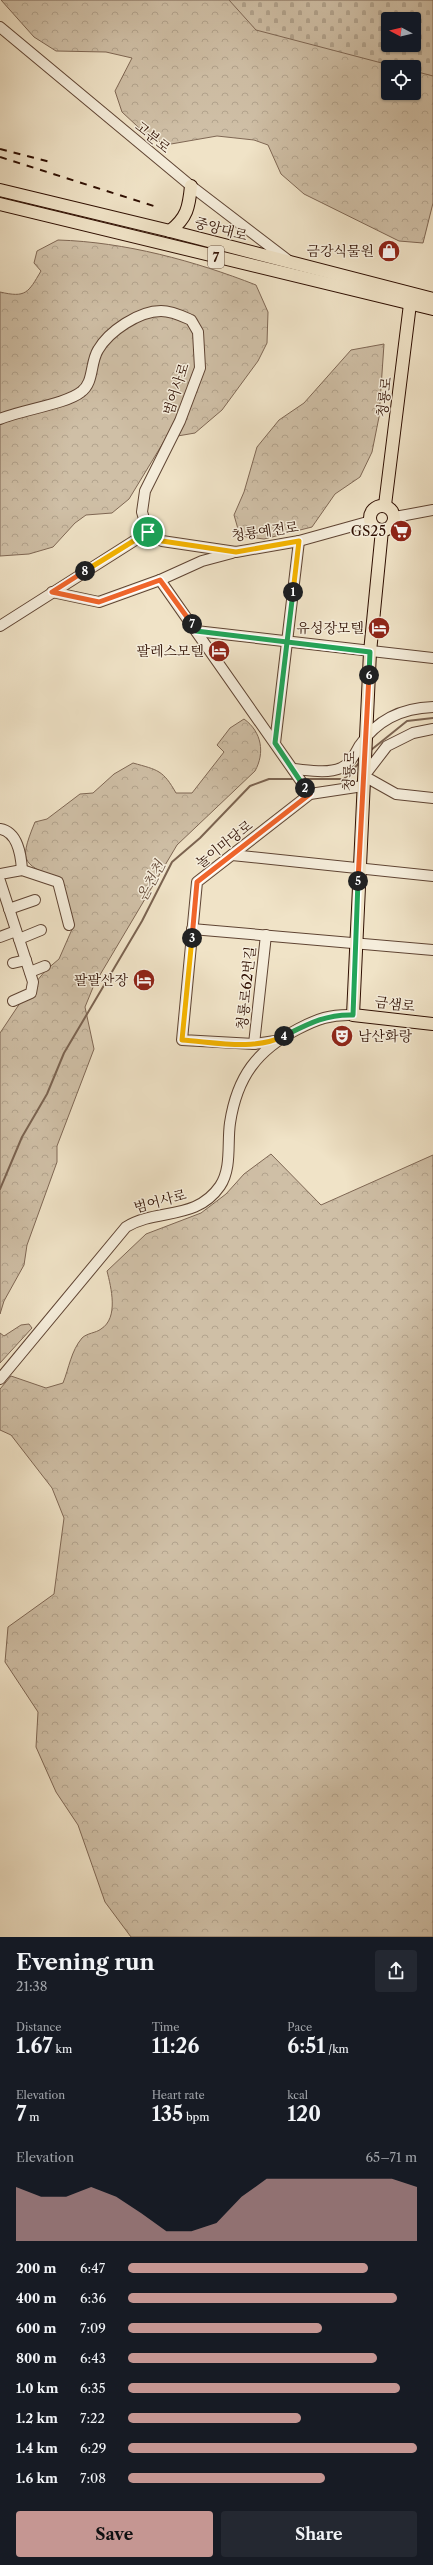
<!DOCTYPE html>
<meta charset="utf-8">
<style>
:root{--surface:#171b24;--page:#242831;--text:#f1f3f6;--muted:#9ea1a6;--accent:#c59692}
body{margin:0;font-family:"Libre Caslon Text","Noto Serif KR",serif;background:var(--page);color:var(--text);height:100vh;display:flex;flex-direction:column;font-size:15px;white-space:nowrap}
*{box-sizing:border-box;margin:0}
p{font-size:13px;color:var(--muted)}
.icon{flex:none;width:22px;height:22px;fill:none;stroke:currentColor;stroke-width:2;stroke-linecap:round;stroke-linejoin:round}
.map{position:relative;height:1937px;overflow:hidden}
.panel{display:flex;flex-direction:column;background:var(--surface);flex:1}
.panel>*{flex:none}
.needle{width:26px;rotate:277deg}
.fabs{position:absolute;left:381px;top:12px;display:grid;gap:8px}
.fabs a{display:grid;place-items:center;width:40px;height:40px;border-radius:4px;background:var(--surface);box-shadow:0 1px 3px #0004;font-size:20px}
.pin{position:absolute;display:grid;place-items:center;width:34px;height:34px;color:#fff;margin:-17px;border:2px solid #fff;border-radius:50%;box-shadow:0 1px 4px #0007}
.km{position:absolute;width:20px;height:20px;margin:-10px;border-radius:50%;background:#222;color:#fff;font-size:11px;line-height:20px;text-align:center}
.round{display:grid;place-items:center;flex:none;width:42px;height:42px;border-radius:4px;background:var(--page)}
.overview{display:flex;align-items:center;justify-content:space-between;height:68px;padding:0 16px}
h1{font-size:22px;font-weight:800;line-height:30px}
.stats{display:grid;grid-template-columns:repeat(3,1fr);gap:6px;height:68px;padding:4px 16px}
.stats div{display:grid;align-content:center}
.stats b{font-size:20px;font-weight:800}
.stats small{font-size:11px;font-weight:400}
.stats p{font-size:11px}
.chart{height:112px;padding:8px 16px}
.chart p{display:flex;justify-content:space-between}
.chart svg{width:100%;height:72px;margin-top:4px;fill:var(--accent);opacity:.7}
.button{display:flex;gap:8px;margin-top:auto;padding:8px 16px}
.button a{flex:1;height:46px;border-radius:4px;background:var(--accent);color:#111;font-size:16px;font-weight:800;line-height:46px;text-align:center}
.button a+a{background:var(--page);color:var(--text)}
ul{padding:0 16px;list-style:none;font-size:13px}
li{display:grid;grid-template-columns:64px 48px 1fr;align-items:center;height:30px}
li i{height:10px;border-radius:5px;background:var(--accent)}
.map>svg:first-child{display:block}
.forest{fill:url(#forest-crowns);stroke:#7f6754;fill-rule:evenodd}
.cemetery{fill:url(#cemetery-stones);stroke:#7f6754;fill-rule:evenodd}
.lines{fill:none;stroke-linecap:round;stroke-linejoin:round}
.stream{stroke:#7b6350;stroke-width:2}
.minor-casing{stroke:#5f4433;stroke-width:12}
.major-casing{stroke:#2f0f02;stroke-width:14}
.minor{stroke:#f5eddb;stroke-width:10}
.major{stroke:#f0e3c7;stroke-width:12}
.rail{stroke:#2f0f02;stroke-width:2;stroke-dasharray:7 7;stroke-linecap:butt}
.split-1-casing{stroke:#fff;stroke-width:8}
.split-2-casing{stroke:#fff;stroke-width:8}
.split-3-casing{stroke:#fff;stroke-width:8}
.split-4-casing{stroke:#fff;stroke-width:8}
.split-5-casing{stroke:#fff;stroke-width:8}
.split-6-casing{stroke:#fff;stroke-width:8}
.split-7-casing{stroke:#fff;stroke-width:8}
.split-8-casing{stroke:#fff;stroke-width:8}
.split-9-casing{stroke:#fff;stroke-width:8}
.split-1{stroke:#f5b400;stroke-width:5}
.split-2{stroke:#22a559;stroke-width:5}
.split-3{stroke:#f0652b;stroke-width:5}
.split-4{stroke:#f5b400;stroke-width:5}
.split-5{stroke:#22a559;stroke-width:5}
.split-6{stroke:#f0652b;stroke-width:5}
.split-7{stroke:#22a559;stroke-width:5}
.split-8{stroke:#f0652b;stroke-width:5}
.split-9{stroke:#f5b400;stroke-width:5}
.labels{text-anchor:middle;stroke-width:3;stroke-linejoin:round;paint-order:stroke}
.shield{fill:#f5eddb;stroke:#6a5243;stroke-width:1}
.shield-label{font-size:13px;font-weight:bold;fill:#2f0f02}
.street-label{font-size:14px;fill:#2f0f02;stroke:#f5eddb}
.poi-label{font-size:14px;fill:#2f0f02;stroke:#f5eddb;text-anchor:end}
.water-label{font-size:15px;font-style:italic;fill:#684e3c;stroke:#f5eddb}
</style>
<div class="map">
<svg width="433" height="1937" viewBox="0 0 433 1937">
<defs>
<pattern id="forest-crowns" width="20" height="18" patternUnits="userSpaceOnUse"><rect width="20" height="18" fill="#cfbfa6"/><path d="M2 6a3 3 0 1 1 6 0M12 15a3 3 0 1 1 6 0" fill="none" stroke="#b2a38d"/></pattern>
<pattern id="cemetery-stones" width="16" height="16" patternUnits="userSpaceOnUse"><rect width="16" height="16" fill="#cfbfa6"/><path d="M2 7V4a2 2 0 0 1 4 0v3zM10 15v-3a2 2 0 0 1 4 0v3z" fill="#b2a38d"/></pattern>
</defs>
<rect width="100%" height="100%" fill="#f0e3c7"/>
<filter id="stains"><feTurbulence type="fractalNoise" baseFrequency=".005" numOctaves="4"/><feColorMatrix values="0 0 0 0 .2 0 0 0 0 .09 0 0 0 0 .02 0 0 0 .5 -.17"/></filter>
<radialGradient id="worn" r=".72"><stop offset=".6" stop-color="#630" stop-opacity="0"/><stop offset="1" stop-color="#630" stop-opacity=".3"/></radialGradient>
<!-- forest -->
<g class="forest">
<path d="M1 0H433V203L423 243 399 241 304 194 281 174 268 145 254 140 217 136 171 144 152 140 122 112 115 91 132 58 106 52 56 51 34 37ZM388 19H414V45H388ZM388 67H414V93H388Z"/>
<path d="M58 240C125 242 195 261 256 285L268 312 267 343 258 361 222 410 195 433 166 438 129 499 112 513 86 515 75 523 53 547 29 554 0 556V292C26 298 28 293 41 271L34 263 37 251Z"/>
<path d="M384 344 379 417 372 452 360 477 335 494 312 527 264 539 240 536 234 515 244 492 257 447 279 420 304 403 351 350Z"/>
<path d="M244 719C262 732 265 753 255 771L177 845 94 985 85 1007 94 1049 57 1146V1162L27 1245 24 1265 4 1301 0 1314V1033L26 994 46 970 59 959 73 927 62 884C26 861 16 868 35 822L47 819 80 794 93 793 114 774 133 763C158 770 163 770 176 793H192L224 752 217 745 230 728Z"/>
<path d="M271 1154 321 1205 433 1155V1937H131L105 1902 78 1825 56 1792 36 1747 38 1712 5 1662 8 1627 54 1594 64 1518 52 1488 11 1435 0 1430V1389L11 1376 46 1388 63 1383C69 1368 71 1351 82 1338 87 1333 96 1333 101 1329 119 1318 111 1287 107 1271L146 1234 201 1213 226 1194 244 1174Z"/>
<path d="M29 1324 32 1328 0 1363V1333L4 1336 21 1325Z"/>
</g>
<!-- cemetery -->
<path class="cemetery" d="M229 0H433V76L414 71V67H397L256 30ZM388 19H414V45H388Z"/>
<g class="lines">
<!-- stream -->
<g class="stream">
<path d="M371 750 407 721 433 718"/>
<path d="M303 779H344L360 762"/>
<path d="M0 1189 22 1137 47 1094 64 1053 142 921 172 862 200 838 250 786 269 779H295"/>
</g>
<!-- minor casing -->
<g class="minor-casing">
<g id="minor">
<path d="M0 27 191 186 289 261"/>
<path d="M0 419C21 410 66 404 81 392 94 383 90 363 98 350 109 331 139 311 161 311 172 311 182 316 191 320L198 332 200 368 180 421 145 491 142 512 148 532"/>
<path d="M395 517 433 510"/>
<path d="M148 532 162 541 236 552 299 541 371 521"/>
<path d="M160 580 310 794"/>
<path d="M52 592 99 602 160 580 202 561 232 553"/>
<path d="M0 626 148 532"/>
<path d="M196 631 433 658"/>
<path d="M433 729 413 733 387 746 364 776 396 794 433 798"/>
<path d="M275 743 299 541"/>
<path d="M293 769C307 770 327 774 341 768 351 764 355 753 360 745 377 720 403 708 433 707"/>
<path d="M0 829C18 832 21 855 22 870"/>
<path d="M232 855 433 876"/>
<path d="M0 874 22 870 58 882 69 925"/>
<path d="M0 881 33 982 31 993 13 1001"/>
<path d="M9 909 35 900"/>
<path d="M192 929 433 950"/>
<path d="M0 937 16 931"/>
<path d="M19 939 41 930"/>
<path d="M13 963 26 960"/>
<path d="M30 972 45 966"/>
<path d="M275 1041 254 1044 182 1040 197 882 310 794 363 786"/>
<path d="M254 1044 266 935"/>
<path d="M0 1379 126 1227C157 1208 196 1221 220 1186 232 1168 227 1143 230 1123 237 1077 257 1050 298 1029 317 1019 331 1014 353 1015"/>
</g>
</g>
<!-- major casing -->
<g class="major-casing">
<g id="major">
<path d="M0 190 170 231 433 299"/>
<path d="M0 204 433 309"/>
<path d="M170 231C187 218 189 207 191 186"/>
<path d="M385 505 411 296"/>
<circle cx="382" cy="518" r="12"/>
<path d="M382 530 370 652 353 1015 433 1024"/>
</g>
</g>
<!-- minor -->
<use href="#minor" class="minor"/>
<!-- major -->
<use href="#major" class="major"/>
<!-- rail -->
<g class="rail">
<path d="M0 149 54 163"/>
<path d="M0 157 160 208"/>
</g>
</g>
<g class="lines">
<!-- split-1 casing -->
<g class="split-1-casing">
<path id="split-1" d="M148 532 162 541 236 552 299 541 293 592"/>
</g>
<!-- split-2 casing -->
<g class="split-2-casing">
<path id="split-2" d="M293 592 275 743 305 788"/>
</g>
<!-- split-3 casing -->
<g class="split-3-casing">
<path id="split-3" d="M192 938 197 882 310 794 305 788"/>
</g>
<!-- split-4 casing -->
<g class="split-4-casing">
<path id="split-4" d="M192 938 182 1040C214 1042 255 1051 284 1036"/>
</g>
<!-- split-5 casing -->
<g class="split-5-casing">
<path id="split-5" d="M284 1036C308 1024 326 1014 353 1015L358 881"/>
</g>
<!-- split-6 casing -->
<g class="split-6-casing">
<path id="split-6" d="M358 881 369 675"/>
</g>
<!-- split-7 casing -->
<g class="split-7-casing">
<path id="split-7" d="M192 624 196 631 370 652 369 675"/>
</g>
<!-- split-8 casing -->
<g class="split-8-casing">
<path id="split-8" d="M85 571 52 592 99 602 160 580 192 624"/>
</g>
<!-- split-9 casing -->
<g class="split-9-casing">
<path id="split-9" d="M85 571 148 532"/>
</g>
<!-- split-1 -->
<use href="#split-1" class="split-1"/>
<!-- split-2 -->
<use href="#split-2" class="split-2"/>
<!-- split-3 -->
<use href="#split-3" class="split-3"/>
<!-- split-4 -->
<use href="#split-4" class="split-4"/>
<!-- split-5 -->
<use href="#split-5" class="split-5"/>
<!-- split-6 -->
<use href="#split-6" class="split-6"/>
<!-- split-7 -->
<use href="#split-7" class="split-7"/>
<!-- split-8 -->
<use href="#split-8" class="split-8"/>
<!-- split-9 -->
<use href="#split-9" class="split-9"/>
</g>
<!-- icons -->
<defs>
<g id="shop-disc" transform="scale(1.15)"><circle r="9.5" fill="#8f2418" stroke="#f5eddb"/><path d="M-5-2.5h2.3a2.7 3.5 0 0 1 5.4 0H5L5.5 6h-11ZM-1.5-2.5h3a1.5 2.3 0 0 0-3 0Z" fill="#fff"/></g>
<g id="supermarket-disc" transform="scale(1.15)"><circle r="9.5" fill="#8f2418" stroke="#f5eddb"/><path d="M-6-5.5h2.5l.6 2H6L4.5 2H-2.5L-4.4-4H-6ZM-1.5 3.2a1.3 1.3 0 1 0 .1 0ZM3 3.2a1.3 1.3 0 1 0 .1 0Z" fill="#fff"/></g>
<g id="hotel-disc" transform="scale(1.15)"><circle r="9.5" fill="#8f2418" stroke="#f5eddb"/><path d="M-6-4.5h1.5V1H6V5H4.5V3h-9V5H-6ZM-4 0a1.8 1.8 0 1 1 3.6 0ZM.5 0V-2.5h3Q6-2.5 6 0Z" fill="#fff"/></g>
<g id="theatre-disc" transform="scale(1.15)"><circle r="9.5" fill="#8f2418" stroke="#f5eddb"/><path d="M-5-5.5Q0-4 5-5.5V0Q5 5 0 6Q-5 5-5 0ZM-3.3-2.5H-1v1.5H-3.3ZM1-2.5H3.3v1.5H1ZM-2.8 1Q0 5.5 2.8 1Z" fill="#fff"/></g>
</defs>
<g fill-rule="evenodd">
<use href="#shop-disc" x="389" y="251"/>
<use href="#supermarket-disc" x="401" y="531"/>
<use href="#hotel-disc" x="379" y="628"/>
<use href="#hotel-disc" x="219" y="651"/>
<use href="#hotel-disc" x="144" y="980"/>
<use href="#theatre-disc" x="342" y="1036"/>
</g>
<g class="labels">
<!-- shield labels -->
<rect class="shield" x="208" y="246" width="16" height="22" rx="3"/>
<g class="shield-label">
<text x="216" y="262">7</text>
</g>
<!-- street labels -->
<g class="street-label">
<text transform="translate(153 137) rotate(39)" y="5">고분로</text>
<text transform="translate(221 229) rotate(15)" y="5">중앙대로</text>
<text transform="translate(176 389) rotate(-72)" y="5">범어사로</text>
<text transform="translate(384 397) rotate(-83)" y="5">청룡로</text>
<text transform="translate(265 531) rotate(-8)" y="5">청룡예전로</text>
<text transform="translate(349 771) rotate(-87)" y="5">청룡로</text>
<text transform="translate(224 844) rotate(-38)" y="5">놀이마당로</text>
<text transform="translate(246 988) rotate(-84)" y="5">청룡로62번길</text>
<text transform="translate(395 1004) rotate(7)" y="5">금샘로</text>
<text transform="translate(160 1201) rotate(-15)" y="5">범어사로</text>
</g>
<!-- poi labels -->
<g class="poi-label">
<text x="374" y="256">금강식물원</text>
<text x="386" y="536">GS25</text>
<text x="364" y="633">유성장모텔</text>
<text x="204" y="656">팔레스모텔</text>
<text x="128" y="985">팔팔산장</text>
<text x="358" y="1041" text-anchor="start">남산화랑</text>
</g>
<!-- water labels -->
<g class="water-label">
<text transform="translate(151 881) rotate(-62)" y="5">온천천</text>
</g>
</g>
<rect width="100%" height="100%" filter="url(#stains)"/>
<rect width="100%" height="100%" fill="url(#worn)"/>
</svg>
<div class="fabs">
<a><svg class="needle" viewBox="-14 -14 28 28"><path d="M0-13l5 13h-10z" fill="#e53935"/><path d="M0 13l5-13h-10z" fill="#9ea1a6"/></svg></a>
<a><svg class="icon" aria-label="locate" viewBox="0 0 24 24"><circle cx="12" cy="12" r="6"/><path d="M12 2v4M12 18v4M2 12h4M18 12h4"/></svg></a>
</div>
<div class="pin" style="left:148px;top:532px;background:#1e9e55"><svg class="icon" aria-label="arrive" viewBox="0 0 24 24"><path d="M6 21V4h12l-3 4 3 4H6"/></svg></div>
<b class="km" style="left:293px;top:592px">1</b>
<b class="km" style="left:305px;top:788px">2</b>
<b class="km" style="left:192px;top:938px">3</b>
<b class="km" style="left:284px;top:1036px">4</b>
<b class="km" style="left:358px;top:881px">5</b>
<b class="km" style="left:369px;top:675px">6</b>
<b class="km" style="left:192px;top:624px">7</b>
<b class="km" style="left:85px;top:571px">8</b>
</div>
<section class="panel">
<div class="overview"><div><h1>Evening run</h1><p>21:38</p></div><a class="round"><svg class="icon" aria-label="share" viewBox="0 0 24 24"><path d="M12 15V3M7 8l5-5 5 5M5 13v7h14v-7"/></svg></a></div>
<div class="stats">
<div><p>Distance</p><b>1.67<small> km</small></b></div>
<div><p>Time</p><b>11:26</b></div>
<div><p>Pace</p><b>6:51<small> /km</small></b></div>
</div>
<div class="stats">
<div><p>Elevation</p><b>7<small> m</small></b></div>
<div><p>Heart rate</p><b>135<small> bpm</small></b></div>
<div><p>kcal</p><b>120</b></div>
</div>
<div class="chart"><p><span>Elevation</span>65–71 m</p>
<svg viewBox="0 0 160 44" preserveAspectRatio="none"><path d="M0 44V11L10 17L20 17L30 11L40 17L50 27L60 38L70 38L80 33L90 17L100 6L110 6L120 6L130 6L140 6L150 6L160 11V44z"/></svg>
</div>
<ul>
<li><b>200 m</b>6:47<i style="width:83%"></i></li>
<li><b>400 m</b>6:36<i style="width:93%"></i></li>
<li><b>600 m</b>7:09<i style="width:67%"></i></li>
<li><b>800 m</b>6:43<i style="width:86%"></i></li>
<li><b>1.0 km</b>6:35<i style="width:94%"></i></li>
<li><b>1.2 km</b>7:22<i style="width:60%"></i></li>
<li><b>1.4 km</b>6:29<i style="width:100%"></i></li>
<li><b>1.6 km</b>7:08<i style="width:68%"></i></li>
</ul>
<div class="button"><a>Save</a><a>Share</a></div>
</section>
